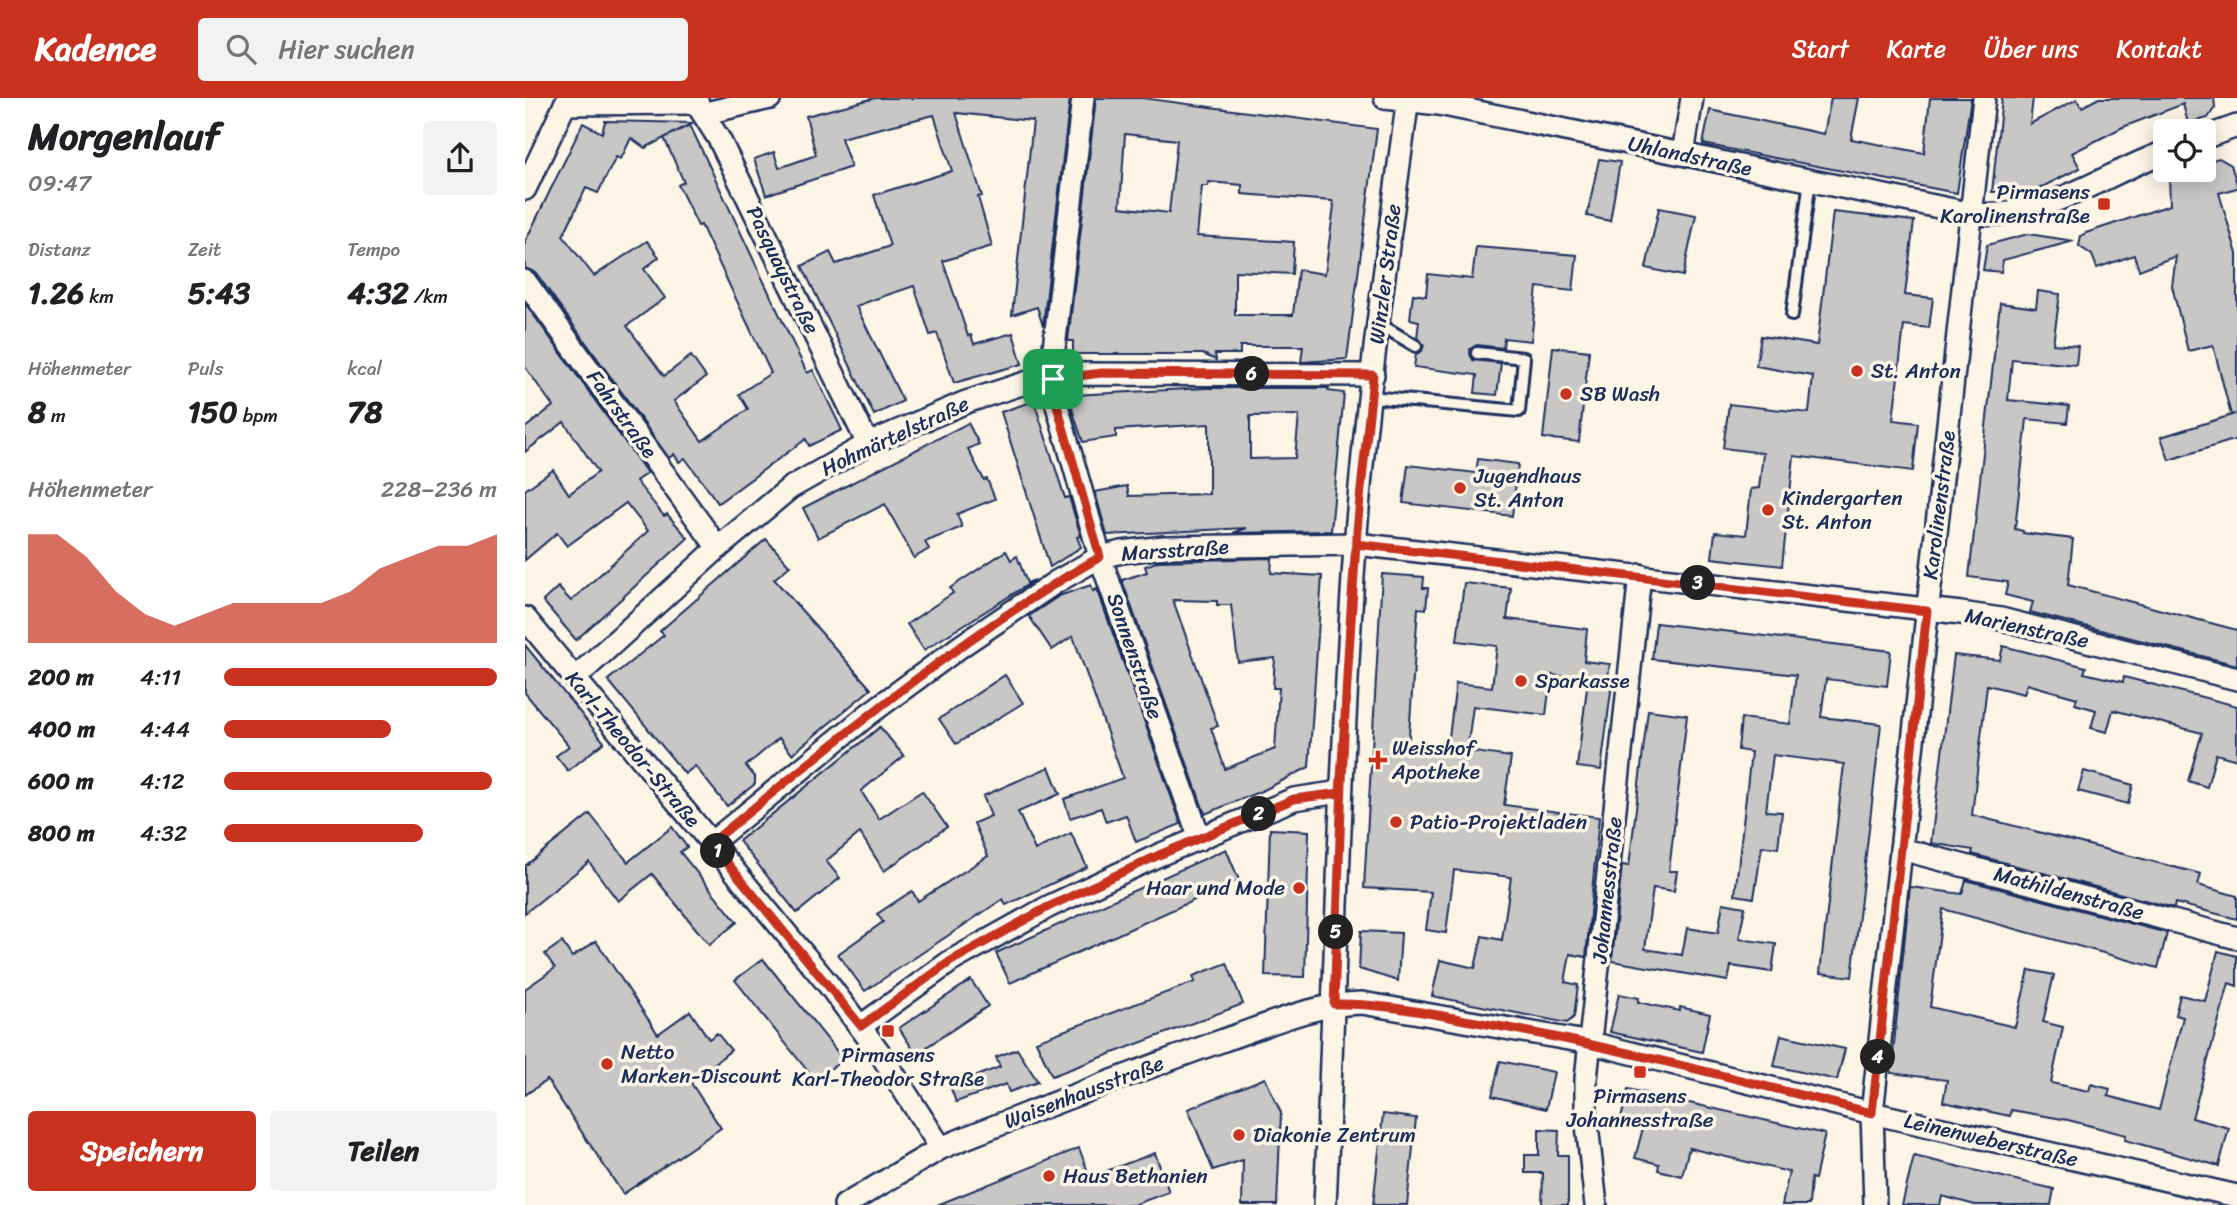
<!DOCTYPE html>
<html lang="de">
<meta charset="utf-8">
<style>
:root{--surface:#fff;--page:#f2f2f2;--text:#202124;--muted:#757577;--accent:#c8321e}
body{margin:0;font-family:Sriracha,sans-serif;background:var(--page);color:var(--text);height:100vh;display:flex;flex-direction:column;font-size:26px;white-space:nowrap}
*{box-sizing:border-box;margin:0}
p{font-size:23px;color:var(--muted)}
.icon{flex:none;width:38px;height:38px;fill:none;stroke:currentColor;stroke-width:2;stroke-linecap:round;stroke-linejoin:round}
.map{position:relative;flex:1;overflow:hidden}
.side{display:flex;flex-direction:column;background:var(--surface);width:525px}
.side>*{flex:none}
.tools{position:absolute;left:1628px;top:21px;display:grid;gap:14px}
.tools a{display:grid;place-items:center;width:63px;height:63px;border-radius:7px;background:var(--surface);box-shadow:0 4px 18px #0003;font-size:35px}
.pin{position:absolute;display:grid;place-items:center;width:60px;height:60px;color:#fff;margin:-30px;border-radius:14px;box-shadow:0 4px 10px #0006}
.km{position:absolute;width:35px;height:35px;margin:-18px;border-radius:50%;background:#222;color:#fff;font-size:19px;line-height:35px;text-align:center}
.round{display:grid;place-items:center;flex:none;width:74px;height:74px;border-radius:7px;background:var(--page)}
.overview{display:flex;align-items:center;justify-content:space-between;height:119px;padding:0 28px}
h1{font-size:38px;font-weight:700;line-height:52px}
.metrics{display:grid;grid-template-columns:repeat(3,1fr);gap:10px;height:119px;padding:7px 28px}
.metrics div{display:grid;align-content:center}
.metrics b{font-size:30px;font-weight:700}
.metrics small{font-size:19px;font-weight:400}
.metrics p{font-size:19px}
.chart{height:196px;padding:14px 28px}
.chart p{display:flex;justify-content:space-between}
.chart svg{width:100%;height:126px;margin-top:7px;fill:var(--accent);opacity:.7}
.action{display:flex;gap:14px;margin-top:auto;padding:14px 28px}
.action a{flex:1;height:80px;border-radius:7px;background:var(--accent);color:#fff;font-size:28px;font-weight:700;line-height:80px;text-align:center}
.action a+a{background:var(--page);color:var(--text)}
ul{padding:0 28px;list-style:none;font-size:23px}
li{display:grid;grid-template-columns:112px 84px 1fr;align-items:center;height:52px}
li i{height:18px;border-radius:9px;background:var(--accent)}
header{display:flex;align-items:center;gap:42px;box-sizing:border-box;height:98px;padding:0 35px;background:var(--accent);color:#fff}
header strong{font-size:33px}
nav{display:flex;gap:38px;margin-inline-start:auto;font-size:24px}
.search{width:490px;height:63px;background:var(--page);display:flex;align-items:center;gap:18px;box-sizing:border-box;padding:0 24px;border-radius:7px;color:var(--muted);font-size:26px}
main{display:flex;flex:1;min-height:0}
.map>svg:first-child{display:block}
.building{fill:#c8c7c6;stroke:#1b2f5e;stroke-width:2;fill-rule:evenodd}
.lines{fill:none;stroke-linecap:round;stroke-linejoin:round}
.service-casing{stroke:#1b2f5e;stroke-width:16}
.minor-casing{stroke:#1b2f5e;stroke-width:26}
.service{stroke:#fcf5e5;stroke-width:10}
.minor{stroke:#fcf5e5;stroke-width:21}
.route-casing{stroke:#fff;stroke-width:14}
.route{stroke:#c8321e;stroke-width:9}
.poi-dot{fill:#c8321e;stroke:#fcf5e5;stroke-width:2.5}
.labels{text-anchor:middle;stroke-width:7;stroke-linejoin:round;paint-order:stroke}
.street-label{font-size:21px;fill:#1b2f5e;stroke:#fcf5e5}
.poi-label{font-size:21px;fill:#1b2f5e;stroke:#fcf5e5;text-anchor:start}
</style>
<header>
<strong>Kadence</strong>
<div class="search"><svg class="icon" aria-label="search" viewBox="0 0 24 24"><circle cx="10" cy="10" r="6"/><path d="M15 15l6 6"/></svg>Hier suchen</div>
<nav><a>Start</a><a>Karte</a><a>Über uns</a><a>Kontakt</a></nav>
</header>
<main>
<section class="side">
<div class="overview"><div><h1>Morgenlauf</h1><p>09:47</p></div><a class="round"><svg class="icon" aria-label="share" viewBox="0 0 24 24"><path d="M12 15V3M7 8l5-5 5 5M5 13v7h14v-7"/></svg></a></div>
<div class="metrics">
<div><p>Distanz</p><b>1.26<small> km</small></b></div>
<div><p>Zeit</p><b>5:43</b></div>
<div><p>Tempo</p><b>4:32<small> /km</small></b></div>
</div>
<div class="metrics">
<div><p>Höhenmeter</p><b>8<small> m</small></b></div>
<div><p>Puls</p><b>150<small> bpm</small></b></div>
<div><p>kcal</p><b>78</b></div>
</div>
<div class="chart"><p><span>Höhenmeter</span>228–236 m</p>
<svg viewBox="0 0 160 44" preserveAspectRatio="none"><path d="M0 44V6L10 6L20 14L30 26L40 34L50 38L60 34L70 30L80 30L90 30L100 30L110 26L120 18L130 14L140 10L150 10L160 6V44z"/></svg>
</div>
<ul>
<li><b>200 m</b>4:11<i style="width:100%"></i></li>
<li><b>400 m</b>4:44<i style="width:61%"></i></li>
<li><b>600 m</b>4:12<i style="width:98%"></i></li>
<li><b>800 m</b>4:32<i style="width:73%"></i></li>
</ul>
<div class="action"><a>Speichern</a><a>Teilen</a></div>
</section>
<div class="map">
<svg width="1712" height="1107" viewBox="0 0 1712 1107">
<rect width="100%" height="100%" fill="#fcf5e5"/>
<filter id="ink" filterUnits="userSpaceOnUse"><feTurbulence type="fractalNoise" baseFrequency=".0143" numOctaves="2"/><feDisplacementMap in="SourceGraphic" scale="14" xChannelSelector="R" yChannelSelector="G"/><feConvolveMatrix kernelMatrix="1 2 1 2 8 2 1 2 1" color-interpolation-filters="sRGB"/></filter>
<g filter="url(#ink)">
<!-- building -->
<g class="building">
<path d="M350 0H545L518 228 512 209 487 217 508 23 431 15 457 98 453 99 467 148 418 163 443 238 446 237 449 246 488 235 497 266 429 285 412 235 405 237 389 188 356 199 331 208 378 303 349 317 277 168 305 154 311 166 365 148 349 97 427 73 409 17 316 40 326 69 241 97 229 61 249 54 254 70 291 57 281 18Z"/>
<path d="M571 0H617L852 31 822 261 776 264 778 248H715V256H690L691 262 678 256H548V243H543ZM600 36 652 42 644 115 595 109ZM684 84 717 87V96L807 103 809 108 800 176 773 172 768 217H710V173L767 176 769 144 672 138 677 88H683Z"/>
<path d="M1306 0H1334L1326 41 1399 55 1405 0H1446L1432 95 1178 46 1185 12 1299 36Z"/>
<path d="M1477 0H1508L1505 26 1552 1 1557 9 1574 0H1689L1690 9 1683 20 1663 25 1658 6 1598 29 1547 55 1555 70 1507 94H1467Z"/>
<path d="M80 23 168 25 120 50 106 40 96 61 91 59 73 95 61 90 38 138 69 178 122 143 134 159 119 171 140 200 102 228 139 278 166 258 181 279 149 303 177 343 223 311 214 296 246 275 176 127 173 128 153 87 159 84 139 40 165 27 282 275 288 272 317 332 284 348 281 341 193 405 160 360 154 364 149 356 144 360 11 175 0 170V144L58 25 77 35Z"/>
<path d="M1694 60 1706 67 1712 86V90L1694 95 1712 156V341L1644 362 1636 339 1710 316 1706 317 1688 247 1663 253 1647 188 1651 158 1614 172 1609 157 1572 170 1567 157 1554 148 1556 138 1561 135 1645 107 1644 78 1655 72H1678V65Z"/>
<path d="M1074 61 1095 64 1085 123 1062 118Z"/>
<path d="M1134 110 1171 117 1158 178 1121 170Z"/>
<path d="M1308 114 1389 123 1380 197 1408 200 1404 230 1379 227 1368 322 1393 325 1388 373 1269 358 1257 468 1187 460 1190 434 1221 437 1226 391 1234 390 1238 355 1198 350 1204 306 1284 315 1288 278 1231 268 1236 238 1292 247Z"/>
<path d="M1503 136 1549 143 1478 162 1476 174 1458 172 1462 147Z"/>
<path d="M951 149 1052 157 1048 193 1012 189 1006 243 979 240 978 250 952 247 945 251 948 262 976 265 972 297 950 295 952 277 889 269 891 256 897 253 899 247 892 240 894 223 885 221 888 196 901 198 903 176 947 181Z"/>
<path d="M1513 193 1535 196 1528 246 1553 248 1551 267 1487 261 1483 302 1544 308 1542 325 1502 321 1490 431 1498 433V435L1548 441 1543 487 1712 532V567L1505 514 1508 504 1480 497 1483 484 1444 479 1475 205 1511 210Z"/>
<path d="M0 205 122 375 111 383 139 418 142 416 163 440 51 542 18 503 33 489 46 503 123 433 101 405 42 448 32 435 0 462V392L28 372 44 396 73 374 39 324 0 354V330L28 308 0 269Z"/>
<path d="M1028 249 1064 253 1054 344 1018 340Z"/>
<path d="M682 290H804L803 293 819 295 806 433 708 435 722 430 582 437 570 394 602 388 604 398 684 396V326L591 332V339L558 344 547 311 548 297ZM774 317 770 360 725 361V318Z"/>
<path d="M509 303 540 400 544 399 556 438 552 439 556 449 525 469 476 314Z"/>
<path d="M443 325 454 346 443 351 459 382 462 381 470 401 432 416 437 429 400 444 404 451 389 460 360 406 293 440 278 410Z"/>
<path d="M953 361 993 366 987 418 878 405 883 367 951 375Z"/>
<path d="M241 441 265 468 249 481 346 591 267 656 254 640 221 668 230 679V686L202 708 170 668 160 676 83 582 139 537 135 533Z"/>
<path d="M481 453 486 462 492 458 502 485 510 482 399 552 382 526 428 495 425 490Z"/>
<path d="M747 460 746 475 797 478 784 669 741 691 680 716 597 482 622 474 620 468 634 463ZM648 502 692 503V507H706L713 564 750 560 748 590H754L750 651 700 671 686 630 693 628Z"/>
<path d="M857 476 899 479 898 490H903L901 511 893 510 883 652 922 654 931 585 967 589 972 548 932 543 939 485 986 490 982 521 1062 531 1059 563 1085 566 1082 584 1087 585 1076 672 1052 669 1063 582 1026 577 1021 617 948 608 942 653 986 659 979 707 1074 719 1061 859 1045 856 1040 884 1053 887 1049 919 1042 925 907 898 915 862 950 870 957 838 977 842 986 779 929 772 921 835 901 832 906 794 839 790Z"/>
<path d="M566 487 568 493 572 491 656 726 611 744 601 717 581 724 576 710 545 720 539 701 598 680 548 538 527 552 504 518 534 498Z"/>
<path d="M1131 525 1366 553 1362 588 1301 581 1296 619 1356 626 1327 879 1295 875 1319 666 1248 657 1241 713 1257 714 1253 750 1237 748 1229 800 1210 797 1226 654 1213 652 1216 620 1265 626 1271 577 1127 561Z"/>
<path d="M0 547 79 644 43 673 31 658 44 648 0 595Z"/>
<path d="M1478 548 1561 569 1559 575 1598 584 1599 579 1712 608V662L1691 656 1682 689 1663 683 1677 635 1588 612 1582 634 1566 630 1571 612 1550 606 1552 600 1502 586 1499 596 1462 587 1447 717 1676 776 1673 787 1712 798V821L1650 805 1649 810 1447 756 1448 752 1406 745 1429 557 1475 562Z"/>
<path d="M480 577 498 605 431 646 414 621Z"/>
<path d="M1123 612 1162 617 1144 773H1152L1149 793 1128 790 1120 851 1157 857 1162 830 1193 835 1198 805 1220 809 1214 841 1251 846 1247 874 1206 868 1203 883 1087 863 1097 767 1104 768Z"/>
<path d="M355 629 379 658 336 693 354 721 397 693 422 729 359 773 335 735 301 763 315 780 272 815 214 743Z"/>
<path d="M524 669 535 696 493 714 510 752 546 735 562 769 481 807 478 801 340 893 313 856 358 824 352 816 387 793 393 803 463 758 449 725 466 718 458 698Z"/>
<path d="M1559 673 1608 687 1603 706 1553 693Z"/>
<path d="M65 716 103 764 147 729 162 749 155 754 212 824 184 847 127 776 93 803 64 764 0 815V768Z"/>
<path d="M745 731 784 733 780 879 740 878Z"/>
<path d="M701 751 714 782 485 885 471 855Z"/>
<path d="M1441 782 1642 835 1633 870 1418 811 1405 909 1490 929 1504 872 1529 877 1518 924 1538 929 1526 985 1564 993 1566 986 1585 991 1583 998 1634 1012 1658 919 1650 917 1655 897 1680 903 1693 853 1712 858V888L1704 885 1667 1020 1704 1030 1694 1068 1600 1042 1601 1037 1543 1022 1486 1012 1485 1018 1418 1004 1422 982 1366 975 1385 789 1437 796Z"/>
<path d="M836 833 876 835 873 883 834 871Z"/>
<path d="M71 843 133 936 165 913 184 941 192 935 206 952 166 985 196 1030 98 1096 22 982 0 997V891L30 870 20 856 37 844 47 859Z"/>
<path d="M238 861 319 962 289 981 210 882Z"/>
<path d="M702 865 718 906 527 978 511 943 670 884 668 878Z"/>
<path d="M446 882 463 908 391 956 374 930Z"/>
<path d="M1094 896 1114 900 1113 904 1155 913V909L1185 916 1177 954 1085 934Z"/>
<path d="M1256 937 1320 951 1312 982 1249 968Z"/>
<path d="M492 951 513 984 484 994 481 986 431 1004 425 988 475 969 471 959Z"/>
<path d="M975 963 1029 974 1021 1011 967 998Z"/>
<path d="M740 980 756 1015 752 1107H717L718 1062 688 1072 663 1011Z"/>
<path d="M1103 991 1300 1036 1290 1081 1286 1080 1284 1107H1257L1264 1074 1164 1050 1157 1078 1133 1072 1134 1066 1110 1060 1119 1026 1096 1021Z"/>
<path d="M858 1016 891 1020 882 1107H848Z"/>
<path d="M1014 1031 1034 1032 1033 1057H1043V1107H1017L1018 1075H1000V1057H1014Z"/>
<path d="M554 1050 565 1079 630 1055 644 1094 608 1107H412Z"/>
<path d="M1389 1058 1529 1091 1526 1107H1450L1417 1098 1415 1107H1377Z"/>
</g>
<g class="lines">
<!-- service casing -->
<g class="service-casing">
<g id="service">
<path d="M1267 217 1285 82"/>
<path d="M854 226 891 248"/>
<path d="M846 299 994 313 999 260 952 255"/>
</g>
</g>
<!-- minor casing -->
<g class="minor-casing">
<g id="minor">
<path d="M168 0 194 41 343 346"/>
<path d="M558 0 529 250 531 304 575 459 675 741"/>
<path d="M860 0 914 6 1448 116C1519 122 1575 78 1640 54"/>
<path d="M40 6 173 5"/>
<path d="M181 15 245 0"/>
<path d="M1678 40 1712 28"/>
<path d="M1158 56 1167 0"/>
<path d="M0 91 43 0"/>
<path d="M0 183 193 450"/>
<path d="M0 520 303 886 357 958 416 1050"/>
<path d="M50 580 193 450 265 390 343 346 441 304 503 284 556 276 848 277"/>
<path d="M186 745 344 616 436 548 531 484 575 459 597 454 639 449 831 446 1436 515 1476 521 1712 581"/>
<path d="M1376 751 1712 840"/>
<path d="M336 928 426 863 523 809 634 757 769 701 815 694"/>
<path d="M320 1107 416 1050 445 1038C529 1005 614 972 699 942 745 926 789 906 837 905L1066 945 1347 1015 1712 1098"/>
<path d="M800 1107C810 888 815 668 830 449 841 299 863 149 883 0"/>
<path d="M1071 1107 1061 1018V981L1115 477"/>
<path d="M1350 1107 1347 1015 1459 0"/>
</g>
</g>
<!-- service -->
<use href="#service" class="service"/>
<!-- minor -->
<use href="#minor" class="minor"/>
</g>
</g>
<g class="lines" filter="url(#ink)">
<!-- route casing -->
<g class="route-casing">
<path id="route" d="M528 281 531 304 575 459C434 539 311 643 186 745L336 928 426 863 523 809 634 757 769 701 815 695 831 446 1402 513 1347 1015C1219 983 1092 949 962 926 911 917 860 905 809 906 815 753 818 599 831 446 835 390 843 334 848 277L577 275 528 281"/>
</g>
<!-- route -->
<use href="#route" class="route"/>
</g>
<!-- markers -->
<g class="poi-dot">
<rect x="1572" y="99" width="14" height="14" rx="3.5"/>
<circle cx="1332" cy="273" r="7"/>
<circle cx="1041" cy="296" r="7"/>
<circle cx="935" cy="390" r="7"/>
<circle cx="1243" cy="412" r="7"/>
<circle cx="996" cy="583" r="7"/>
<path d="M849.5 651.5h7v7h7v7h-7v7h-7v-7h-7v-7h7z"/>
<circle cx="871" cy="724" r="7"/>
<circle cx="774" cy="790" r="7"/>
<rect x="356" y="926" width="14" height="14" rx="3.5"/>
<circle cx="82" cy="966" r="7"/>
<rect x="1108" y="967" width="14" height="14" rx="3.5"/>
<circle cx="714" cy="1037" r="7"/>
<circle cx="524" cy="1078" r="7"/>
</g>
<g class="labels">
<!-- street labels -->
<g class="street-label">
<text transform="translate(1165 58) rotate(12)" y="7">Uhlandstraße</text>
<text transform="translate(258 172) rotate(64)" y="7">Pasquaystraße</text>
<text transform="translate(860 176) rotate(-83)" y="7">Winzler Straße</text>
<text transform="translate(97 316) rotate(54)" y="7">Fahrstraße</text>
<text transform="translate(370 338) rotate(-25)" y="7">Hohmärtelstraße</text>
<text transform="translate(1414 407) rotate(-83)" y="7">Karolinenstraße</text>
<text transform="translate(650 452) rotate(-4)" y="7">Marsstraße</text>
<text transform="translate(1502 530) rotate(12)" y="7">Marienstraße</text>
<text transform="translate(610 558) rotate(71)" y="7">Sonnenstraße</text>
<text transform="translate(108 651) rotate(50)" y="7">Karl-Theodor-Straße</text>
<text transform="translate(1082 792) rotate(-84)" y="7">Johannesstraße</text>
<text transform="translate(1544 795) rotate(15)" y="7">Mathildenstraße</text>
<text transform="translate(559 994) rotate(-21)" y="7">Waisenhausstraße</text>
<text transform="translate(1466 1042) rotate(13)" y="7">Leinenweberstraße</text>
</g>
<!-- poi labels -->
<g class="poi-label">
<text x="1565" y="101" text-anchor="end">Pirmasens<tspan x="1565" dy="24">Karolinenstraße</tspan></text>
<text x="1346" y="280">St. Anton</text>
<text x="1055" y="303">SB Wash</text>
<text x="949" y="385">Jugendhaus<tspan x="949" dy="24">St. Anton</tspan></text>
<text x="1257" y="407">Kindergarten<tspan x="1257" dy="24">St. Anton</tspan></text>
<text x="1010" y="590">Sparkasse</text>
<text x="867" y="657">Weisshof<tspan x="867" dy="24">Apotheke</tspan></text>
<text x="885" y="731">Patio-Projektladen</text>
<text x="760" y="797" text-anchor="end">Haar und Mode</text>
<text x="96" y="961">Netto<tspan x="96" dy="24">Marken-Discount</tspan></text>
<text x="363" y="964" text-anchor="middle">Pirmasens<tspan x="363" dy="24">Karl-Theodor Straße</tspan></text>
<text x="1115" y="1005" text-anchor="middle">Pirmasens<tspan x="1115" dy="24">Johannesstraße</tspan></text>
<text x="728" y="1044">Diakonie Zentrum</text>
<text x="538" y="1085">Haus Bethanien</text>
</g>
</g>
</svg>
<div class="tools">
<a><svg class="icon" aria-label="locate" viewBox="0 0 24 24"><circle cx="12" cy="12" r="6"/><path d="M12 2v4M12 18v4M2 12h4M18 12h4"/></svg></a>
</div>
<div class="pin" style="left:528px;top:281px;background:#1e9e55"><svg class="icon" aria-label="arrive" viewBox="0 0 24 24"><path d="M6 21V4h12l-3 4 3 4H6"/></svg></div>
<b class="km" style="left:193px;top:753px">1</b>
<b class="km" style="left:734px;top:716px">2</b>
<b class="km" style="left:1173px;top:485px">3</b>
<b class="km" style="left:1353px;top:959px">4</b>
<b class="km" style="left:811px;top:834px">5</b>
<b class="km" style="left:727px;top:276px">6</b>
</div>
</main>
